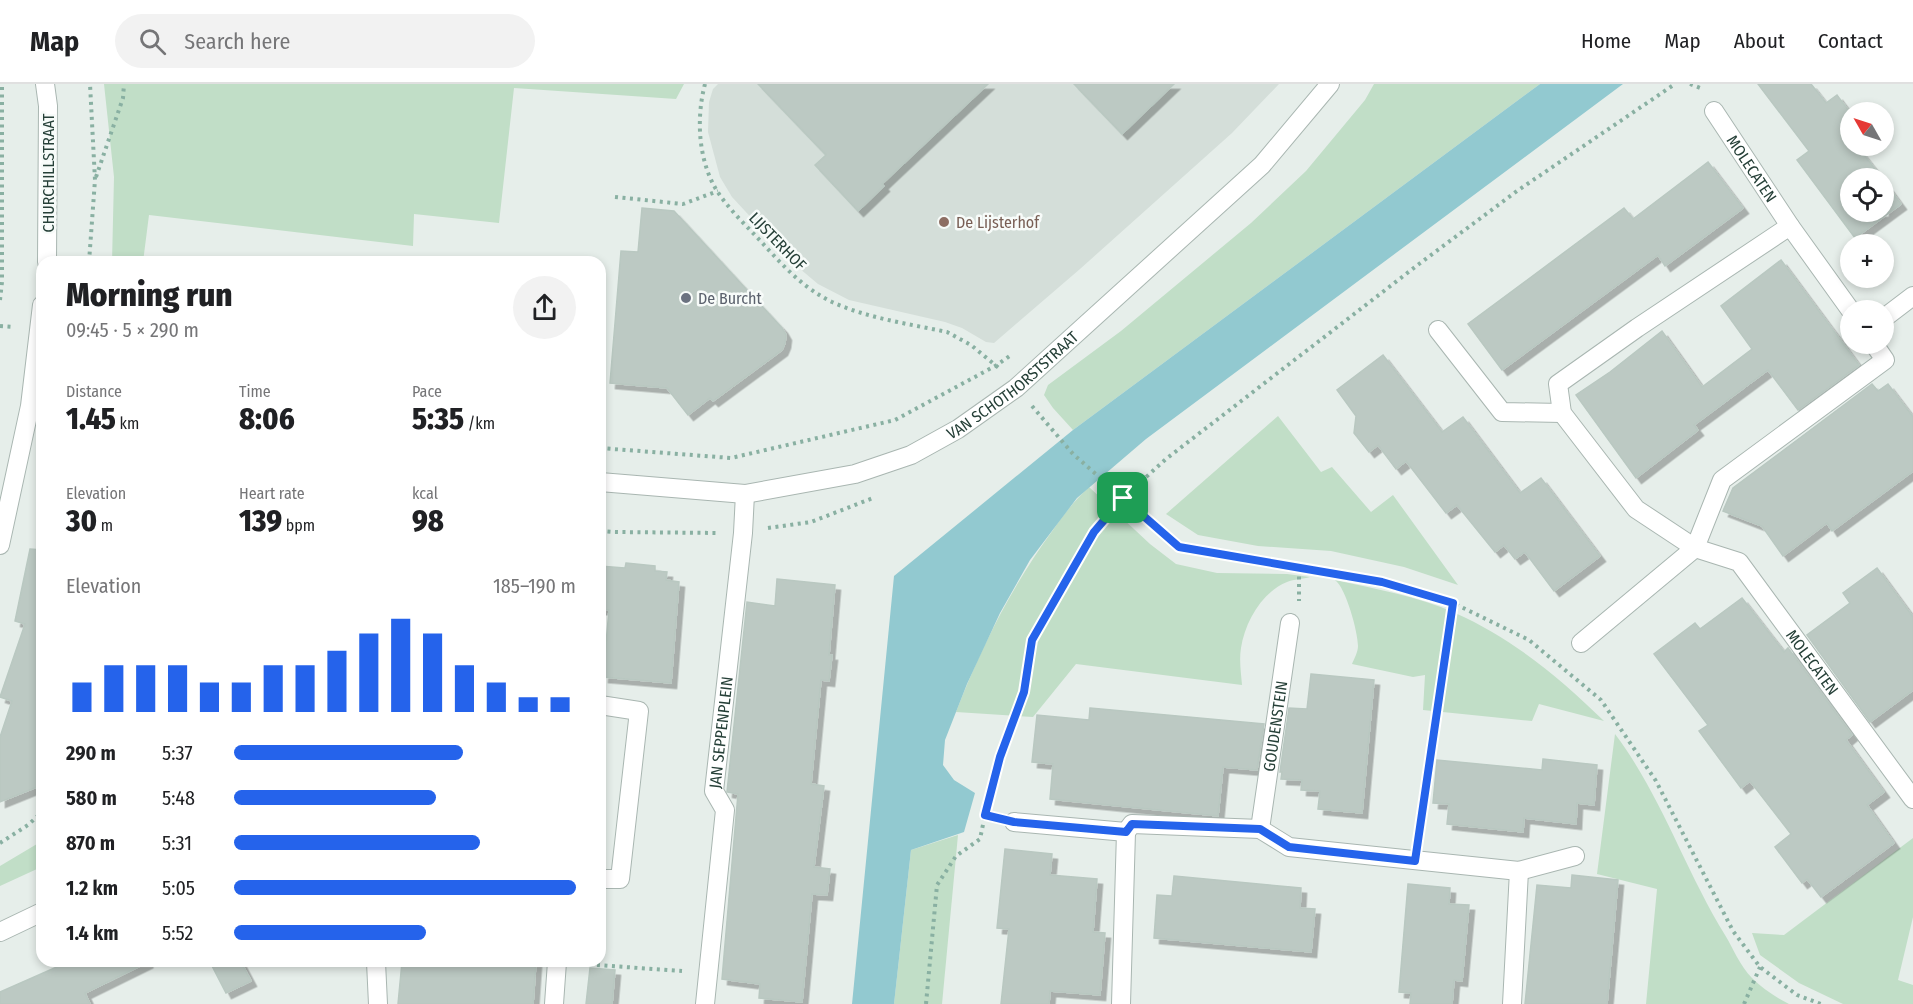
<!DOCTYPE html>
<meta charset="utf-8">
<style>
:root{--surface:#fff;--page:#f2f2f2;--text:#202124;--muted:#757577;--line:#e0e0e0;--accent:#2563eb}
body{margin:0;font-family:"Fira Sans Condensed",sans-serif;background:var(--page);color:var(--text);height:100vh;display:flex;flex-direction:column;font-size:22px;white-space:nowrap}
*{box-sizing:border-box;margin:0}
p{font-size:20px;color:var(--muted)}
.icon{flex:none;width:33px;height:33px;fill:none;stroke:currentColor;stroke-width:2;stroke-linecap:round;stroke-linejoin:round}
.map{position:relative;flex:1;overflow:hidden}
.panel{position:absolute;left:36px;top:172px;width:570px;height:711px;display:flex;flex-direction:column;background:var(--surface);border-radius:18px;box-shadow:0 3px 9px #0003}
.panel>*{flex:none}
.needle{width:39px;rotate:309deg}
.tools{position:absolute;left:1840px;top:18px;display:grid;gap:12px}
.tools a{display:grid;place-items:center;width:54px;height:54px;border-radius:50%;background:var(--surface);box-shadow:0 3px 9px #0003;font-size:30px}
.pin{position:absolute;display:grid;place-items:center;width:51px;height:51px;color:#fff;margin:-26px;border-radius:12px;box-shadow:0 3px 9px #0006}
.round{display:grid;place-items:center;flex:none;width:63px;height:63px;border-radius:32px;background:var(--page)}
.headline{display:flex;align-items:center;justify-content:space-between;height:102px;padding:0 30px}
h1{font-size:33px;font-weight:800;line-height:45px}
.figures{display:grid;grid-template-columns:repeat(3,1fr);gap:9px;height:102px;padding:6px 30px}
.figures div{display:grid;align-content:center}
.figures b{font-size:30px;font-weight:800}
.figures small{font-size:16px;font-weight:400}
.figures p{font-size:16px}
.chart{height:168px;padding:12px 30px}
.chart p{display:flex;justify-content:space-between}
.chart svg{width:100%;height:108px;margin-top:6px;stroke:var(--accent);stroke-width:6}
ul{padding:0 30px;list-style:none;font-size:20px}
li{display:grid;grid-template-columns:96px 72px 1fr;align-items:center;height:45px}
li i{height:15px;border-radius:8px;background:var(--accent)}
header{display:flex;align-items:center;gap:36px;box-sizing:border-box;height:84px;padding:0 30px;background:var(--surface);border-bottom:2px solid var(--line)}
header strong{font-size:28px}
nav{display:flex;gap:33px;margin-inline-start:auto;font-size:21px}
.search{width:420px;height:54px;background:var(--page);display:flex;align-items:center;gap:15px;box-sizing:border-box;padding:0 21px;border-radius:33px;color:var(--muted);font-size:22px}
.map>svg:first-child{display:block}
.built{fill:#d4ded9}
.green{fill:#c1dec7}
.water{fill:#92c9d0}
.building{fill:#bcc9c3;stroke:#b9c8c1;stroke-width:1.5;filter:url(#shadow)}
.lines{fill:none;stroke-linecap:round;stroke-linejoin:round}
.minor-casing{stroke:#a9b6b1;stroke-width:20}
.tertiary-casing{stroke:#a9b6b1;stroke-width:20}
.path{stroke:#89b0a2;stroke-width:4;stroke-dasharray:3 4.5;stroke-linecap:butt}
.minor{stroke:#fff;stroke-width:18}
.tertiary{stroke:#fff;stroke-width:18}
.route-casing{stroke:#fff;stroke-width:12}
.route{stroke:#2563eb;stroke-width:8}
.education-dot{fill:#8d6e63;stroke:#f7fbf9;stroke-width:2}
.worship-dot{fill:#6b7280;stroke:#f7fbf9;stroke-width:2}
.labels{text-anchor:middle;stroke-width:5;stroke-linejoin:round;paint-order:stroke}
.street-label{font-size:16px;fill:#264038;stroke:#f7fbf9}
.education-label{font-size:16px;fill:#785e54;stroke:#f7fbf9;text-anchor:start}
.worship-label{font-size:16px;fill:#5b616d;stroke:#f7fbf9;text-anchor:start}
</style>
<header>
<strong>Map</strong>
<div class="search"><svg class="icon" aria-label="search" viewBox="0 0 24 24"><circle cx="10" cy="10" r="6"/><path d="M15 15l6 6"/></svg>Search here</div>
<nav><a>Home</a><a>Map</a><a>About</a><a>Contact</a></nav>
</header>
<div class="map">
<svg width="1913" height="920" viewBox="0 0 1913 920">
<defs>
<filter id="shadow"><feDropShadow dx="5.5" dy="5.5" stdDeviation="0" flood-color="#0004"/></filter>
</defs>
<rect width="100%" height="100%" fill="#e6eeea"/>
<!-- built -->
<path class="built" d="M718 0H1279L1232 49 1080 185 994 259 986 258 962 244 945 238 849 216 818 200 793 179 732 113 720 93 708 48 709 18 713 5Z"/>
<!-- green -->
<g class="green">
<path d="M104 0H684L676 15 514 4 499 139 414 130 413 162 149 131 143 178H112L114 93Z"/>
<path d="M1374 0H1540L1073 346 1053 324 1044 311 1048 301 1121 247 1251 139 1306 87 1365 16Z"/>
<path d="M1278 332 1321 388 1332 383 1371 428 1393 411 1458 501 1404 483 1331 467 1258 462 1198 451 1166 430Z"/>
<path d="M1089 403 1150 460 1176 480 1217 489 1287 490 1310 493C1303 495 1294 495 1287 498 1262 508 1245 538 1241 564 1239 576 1241 588 1242 601L1076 580 1033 633 956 628C981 563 1012 502 1053 446 1064 430 1075 416 1089 403Z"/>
<path d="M1335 496C1375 505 1418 512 1455 529 1512 554 1560 594 1604 637L1539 620 1532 637 1423 626 1425 591 1413 593 1352 580C1354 575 1358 568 1358 562 1358 548 1346 504 1335 496Z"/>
<path d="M1615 650C1661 711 1685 786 1725 851 1733 864 1740 882 1752 894 1762 904 1775 913 1789 920H1646L1657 805 1597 790Z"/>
<path d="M958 751 942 920H894L911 766Z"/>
<path d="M1913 754V833L1898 896 1913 901V920H1843L1799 899 1760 871 1752 849 1784 851Z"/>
<path d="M42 757V796L37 785 0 802V782Z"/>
</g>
<!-- water -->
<path class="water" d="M1540 0H1623L1146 355 1077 414 1030 476 1000 529 967 600 945 656 943 681 954 696 975 709 964 748 911 766 894 920H852L894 492 1073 346Z"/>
<!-- building -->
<g class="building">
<path d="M758 0H988L882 100 884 102 858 127 815 81 826 71Z"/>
<path d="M1074 0H1174L1122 50Z"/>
<path d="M1758 0H1811L1826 19 1837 11 1851 30V62H1857L1882 94H1851V128H1884V97L1901 120 1855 154 1797 76 1809 67Z"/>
<path d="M1708 78 1743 124 1665 182 1658 171 1502 286 1468 240 1624 124 1633 135Z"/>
<path d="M642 124 674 127 782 244 786 251 785 259 782 266 713 317 710 314 688 331 667 304 610 299 621 167 638 168Z"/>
<path d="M1781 176 1859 281 1798 326 1768 286 1694 341 1698 346 1636 394 1576 311 1610 288 1662 247 1702 303 1752 265 1721 222Z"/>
<path d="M1383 271 1442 348 1463 333 1520 409 1541 394 1600 472 1554 507 1525 468 1515 475 1504 461 1495 468 1457 421 1446 429 1406 377 1396 385 1378 361 1369 368 1354 349 1356 332 1337 306Z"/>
<path d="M1872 300 1878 307 1888 300 1913 333V387L1832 447 1827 439 1783 472 1762 442 1723 427 1733 404Z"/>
<path d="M30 465 42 466V686L37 703 0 718V653L12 617 0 613 25 540 15 537Z"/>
<path d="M626 479 655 482V487L667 488 666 496 679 498 671 599 603 593 609 526 600 525V482L625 484Z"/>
<path d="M1877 484 1913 533V606L1870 638 1807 551 1850 519 1843 509Z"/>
<path d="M777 495 835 501 829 571H832L829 597 821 596 811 700 824 702 814 783 830 785 827 811 812 810 802 918 759 914 760 900 722 895 738 710 727 708 747 518 775 522Z"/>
<path d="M1742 514 1784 568 1788 564 1852 651 1846 656 1884 708 1867 721 1894 759 1821 813 1807 795 1802 799 1775 763 1791 750 1750 697 1741 704 1699 647 1708 641 1654 570 1695 539 1700 545Z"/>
<path d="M1311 590 1374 596 1362 729 1318 725 1320 707 1301 706 1302 696 1281 695 1282 688H1280L1289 624 1307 625Z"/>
<path d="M1090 624 1264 640 1257 686 1223 683 1218 732 1050 715 1053 680 1032 678 1037 631 1089 636Z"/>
<path d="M1543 675 1597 681 1594 721 1577 719 1576 740 1524 734 1523 748 1447 740 1449 720 1433 719 1437 676 1542 686Z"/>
<path d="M1005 765 1052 770 1050 791 1097 795 1093 848 1105 849 1100 911 1050 907 1049 920H1001L1009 845 997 844Z"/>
<path d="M1572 791 1618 796 1607 920H1525L1537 801 1571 804Z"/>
<path d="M1174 792 1301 804 1300 824 1315 825 1311 868 1154 854 1157 811 1172 812Z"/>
<path d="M1408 800 1450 804 1449 820 1469 821 1462 897 1454 896 1452 920H1410L1411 909 1399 908Z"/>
<path d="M68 878H148L85 909 90 920H0V908Z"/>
<path d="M210 878H241L251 897 226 909Z"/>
<path d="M402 878H536L533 920H398Z"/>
<path d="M590 884 615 886 612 920H586Z"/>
</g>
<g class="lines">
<!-- minor casing -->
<g class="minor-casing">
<g id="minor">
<path id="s1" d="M1714 27 1790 142"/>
<path id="s2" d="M1851 227 1790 142 1637 244 1558 300 1562 329 1636 425 1695 464 1739 478 1913 715"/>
<path d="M1884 234 1913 212"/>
<path d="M1438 246 1502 328 1562 329"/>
<path id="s3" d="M600 398 745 410 855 390 911 371 958 345 1016 304 1262 81 1330 0"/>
<path d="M1581 559 1695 464 1722 396 1885 276 1874 260"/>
<path d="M600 621 639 627 620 795H600"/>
<path d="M1014 738 1126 748 1132 740 1260 745 1289 763 1519 787 1575 772"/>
<path id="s4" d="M1260 745 1290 539"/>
<path d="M0 848 42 828"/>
<path d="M376 878 378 920"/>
<path d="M554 920 557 878"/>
<path id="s5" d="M705 920 725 726 714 707 743 449 745 410"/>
<path d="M1121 920 1126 748"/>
<path d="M1512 920 1519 787"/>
</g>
</g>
<!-- tertiary casing -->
<g class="tertiary-casing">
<g id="tertiary">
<path d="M45 0 48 22 47 178"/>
<path d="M0 461 30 322 42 221"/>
</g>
</g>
<!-- path -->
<g class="path">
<path d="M705 0C696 34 698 76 717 107 730 127 749 144 765 162 785 184 805 205 832 218 867 234 909 240 947 248L971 261 1000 285"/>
<path d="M1690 0 1703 5"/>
<path d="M96 93 123 14 124 0"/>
<path d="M615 113 683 120 718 107"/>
<path d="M89 178 95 96 90 0"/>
<path d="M0 216 2 198V0"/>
<path d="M0 242 14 243"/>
<path d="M1032 322 1073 370 1179 463 1382 498 1453 519 1529 556 1601 616 1656 697 1733 847 1760 883 1797 911 1821 920"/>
<path d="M600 364 731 374 895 336 997 281 1011 271"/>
<path d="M768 444 811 438 873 414"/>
<path d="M600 447 614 448 719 449"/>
<path d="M1299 485V517"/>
<path d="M985 731 989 708 1000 673 1024 608 1032 556 1094 449 1123 414 1166 375 1419 180 1517 107 1675 0"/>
<path d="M1419 753 1453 519"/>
<path d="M0 759 28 741 42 728"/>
<path d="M582 880 682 887"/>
<path d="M926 920 937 801 956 772 980 755 985 731 986 732"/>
<path d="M1744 920 1760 883"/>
</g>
<!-- minor -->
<use href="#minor" class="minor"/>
<!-- tertiary -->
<use href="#tertiary" class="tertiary"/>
</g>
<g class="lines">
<!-- route casing -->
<g class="route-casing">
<path id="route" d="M1123 414 1179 463 1382 498 1453 519 1415 777 1289 763 1260 745 1132 740 1126 748 1014 738 985 731 1000 673 1024 608 1032 556 1094 448Z"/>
</g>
<!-- route -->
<use href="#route" class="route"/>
</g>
<!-- markers -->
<circle class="education-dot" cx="944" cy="138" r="6"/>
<circle class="worship-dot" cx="686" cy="214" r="6"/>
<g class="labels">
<!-- street labels -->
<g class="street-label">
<text dy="6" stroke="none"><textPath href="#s1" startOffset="69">MOLECATEN</textPath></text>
<text transform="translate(48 89) rotate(-90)" y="6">CHURCHILLSTRAAT</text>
<text transform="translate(778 157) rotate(46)" y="6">LIJSTERHOF</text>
<text dy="6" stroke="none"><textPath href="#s3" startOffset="440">VAN SCHOTHORSTSTRAAT</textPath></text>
<text dy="6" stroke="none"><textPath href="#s2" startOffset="777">MOLECATEN</textPath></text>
<text dy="6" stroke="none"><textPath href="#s4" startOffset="104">GOUDENSTEIN</textPath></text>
<text dy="6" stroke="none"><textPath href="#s5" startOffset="276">JAN SEPPENPLEIN</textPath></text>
</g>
<!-- education labels -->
<g class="education-label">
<text x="956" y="144">De Lijsterhof</text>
</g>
<!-- worship labels -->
<g class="worship-label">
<text x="698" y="220">De Burcht</text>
</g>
</g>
</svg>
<div class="tools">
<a><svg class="needle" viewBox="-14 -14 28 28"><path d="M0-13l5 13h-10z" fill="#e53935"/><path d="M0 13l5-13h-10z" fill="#757577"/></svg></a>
<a><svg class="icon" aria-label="locate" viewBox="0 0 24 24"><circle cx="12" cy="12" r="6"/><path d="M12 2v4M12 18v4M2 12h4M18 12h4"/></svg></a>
<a>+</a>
<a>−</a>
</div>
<div class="pin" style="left:1123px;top:414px;background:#1e9e55"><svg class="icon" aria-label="arrive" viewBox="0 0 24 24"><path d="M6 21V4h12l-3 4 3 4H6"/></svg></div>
<section class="panel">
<div class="headline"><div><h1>Morning run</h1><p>09:45 · 5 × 290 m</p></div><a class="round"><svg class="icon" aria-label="share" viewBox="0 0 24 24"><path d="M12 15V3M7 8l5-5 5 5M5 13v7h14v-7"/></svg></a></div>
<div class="figures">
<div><p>Distance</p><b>1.45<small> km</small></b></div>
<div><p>Time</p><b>8:06</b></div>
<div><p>Pace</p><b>5:35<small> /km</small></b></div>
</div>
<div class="figures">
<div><p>Elevation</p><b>30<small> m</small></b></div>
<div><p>Heart rate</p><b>139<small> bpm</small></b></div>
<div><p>kcal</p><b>98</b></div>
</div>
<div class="chart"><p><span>Elevation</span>185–190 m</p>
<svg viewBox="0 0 160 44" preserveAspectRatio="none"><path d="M5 44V32M15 44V25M25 44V25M35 44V25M45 44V32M55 44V32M65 44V25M75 44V25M85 44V19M95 44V12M105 44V6M115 44V12M125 44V25M135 44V32M145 44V38M155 44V38"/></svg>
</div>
<ul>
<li><b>290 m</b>5:37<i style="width:67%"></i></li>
<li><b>580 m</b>5:48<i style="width:59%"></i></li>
<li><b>870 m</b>5:31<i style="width:72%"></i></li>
<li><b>1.2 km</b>5:05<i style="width:100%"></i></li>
<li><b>1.4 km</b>5:52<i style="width:56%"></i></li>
</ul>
</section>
</div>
